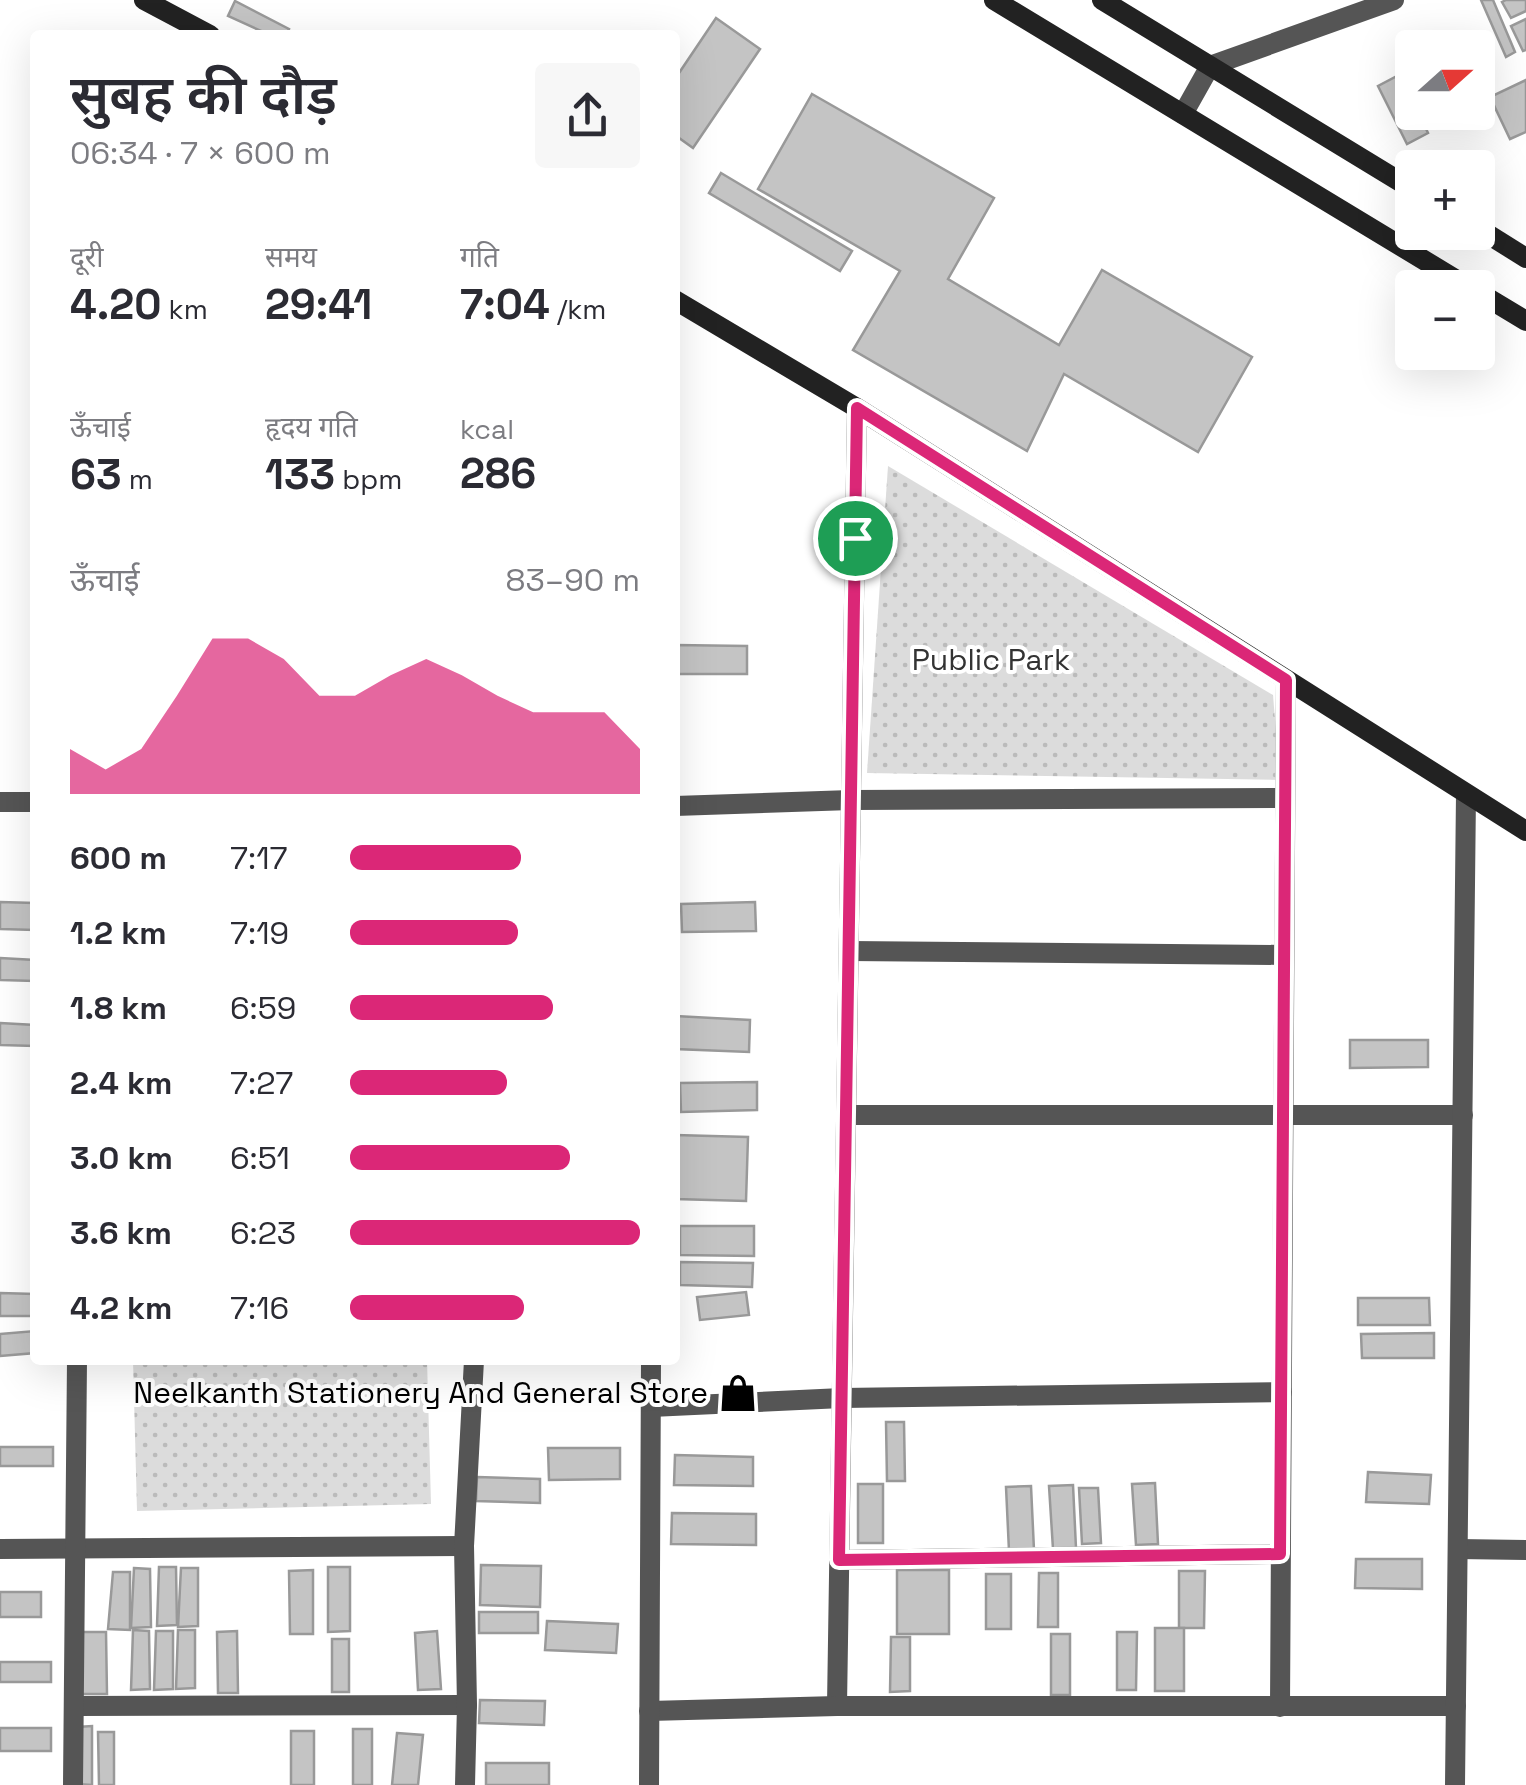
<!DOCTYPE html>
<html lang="hi">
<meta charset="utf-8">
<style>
:root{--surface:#fff;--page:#f7f7f7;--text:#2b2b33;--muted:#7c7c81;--accent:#db2777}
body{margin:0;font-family:"Space Grotesk","Noto Sans Devanagari",sans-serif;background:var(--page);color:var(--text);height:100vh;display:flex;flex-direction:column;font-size:38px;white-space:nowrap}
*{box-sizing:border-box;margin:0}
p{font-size:32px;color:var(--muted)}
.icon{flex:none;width:55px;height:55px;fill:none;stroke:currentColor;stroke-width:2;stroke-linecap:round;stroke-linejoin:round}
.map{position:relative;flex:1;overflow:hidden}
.sheet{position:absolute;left:30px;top:30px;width:650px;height:1335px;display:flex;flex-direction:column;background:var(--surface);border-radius:10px;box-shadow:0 10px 40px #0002}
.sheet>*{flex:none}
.needle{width:65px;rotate:69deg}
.tools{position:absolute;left:1395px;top:30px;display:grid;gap:20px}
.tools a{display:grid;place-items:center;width:100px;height:100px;border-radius:10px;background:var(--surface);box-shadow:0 10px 40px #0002;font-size:50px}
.pin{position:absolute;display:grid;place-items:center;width:85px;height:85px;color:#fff;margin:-42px;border:5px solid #fff;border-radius:50%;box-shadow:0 2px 10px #0007}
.round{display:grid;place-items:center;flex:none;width:105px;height:105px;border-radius:10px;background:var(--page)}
.overview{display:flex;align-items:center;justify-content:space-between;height:170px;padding:0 40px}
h1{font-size:55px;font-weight:600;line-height:75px}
.stats{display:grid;grid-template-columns:repeat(3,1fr);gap:15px;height:170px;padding:10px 40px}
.stats div{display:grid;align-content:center}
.stats b{font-size:42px;font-weight:600}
.stats small{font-size:28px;font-weight:400}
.stats p{font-size:28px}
.chart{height:280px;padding:20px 40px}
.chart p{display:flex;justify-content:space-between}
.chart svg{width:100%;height:180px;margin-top:10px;fill:var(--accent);opacity:.7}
ul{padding:0 40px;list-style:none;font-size:32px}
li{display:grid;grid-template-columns:160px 120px 1fr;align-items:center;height:75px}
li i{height:25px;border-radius:12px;background:var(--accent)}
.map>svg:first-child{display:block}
.park{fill:url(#park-dots)}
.building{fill:#c4c4c4;stroke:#999;stroke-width:2.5}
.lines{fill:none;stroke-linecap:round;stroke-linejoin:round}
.street{stroke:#555;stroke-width:20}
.secondary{stroke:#222;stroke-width:20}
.route-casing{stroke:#fff;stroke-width:20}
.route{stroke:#db2777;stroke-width:12}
.labels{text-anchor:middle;stroke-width:8;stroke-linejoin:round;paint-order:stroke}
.park-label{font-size:30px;fill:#333;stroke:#fff}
.poi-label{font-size:30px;fill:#000;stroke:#fff;text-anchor:end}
</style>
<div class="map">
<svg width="1526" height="1785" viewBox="0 0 1526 1785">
<defs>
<pattern id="park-dots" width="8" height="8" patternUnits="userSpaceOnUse" patternTransform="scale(2.5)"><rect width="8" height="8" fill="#dcdcdc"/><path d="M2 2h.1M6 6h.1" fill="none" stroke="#bbb" stroke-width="1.8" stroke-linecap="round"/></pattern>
</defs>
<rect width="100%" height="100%" fill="#fff"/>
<!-- park -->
<g class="park">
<path d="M888 466 1273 695 1280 780 867 773Z"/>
<path d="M133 1360H427L431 1504 137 1511Z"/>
</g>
<!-- building -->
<g class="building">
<path d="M1481 0H1493L1515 52 1506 57Z"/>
<path d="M1506 0H1526V11L1511 18 1502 2Z"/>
<path d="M235 1 289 29 286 35H270L228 16Z"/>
<path d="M716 18 760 49 693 148 675 135V79Z"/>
<path d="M1526 19V50L1523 51 1511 26Z"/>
<path d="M1399 75 1412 102V112H1418L1428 133 1407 144 1378 86Z"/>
<path d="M1526 80V132L1510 139 1490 97Z"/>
<path d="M812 94 994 198 948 279 1059 345 1102 270 1252 357 1198 452 1064 374 1027 451 853 350 900 271 758 189Z"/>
<path d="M721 173 852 251 840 271 709 193Z"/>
<path d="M675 645 747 646V674H675Z"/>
<path d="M0 902 35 903V930L0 929Z"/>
<path d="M755 902 756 931 682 932 681 904Z"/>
<path d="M0 958 35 960V981L0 980Z"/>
<path d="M675 1016 750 1020 749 1052 675 1049Z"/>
<path d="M0 1023 35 1025V1046L0 1045Z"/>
<path d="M1350 1040H1428V1067L1350 1068Z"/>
<path d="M757 1082V1110L681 1112 680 1083Z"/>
<path d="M675 1135 748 1137 746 1201 675 1199Z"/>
<path d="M680 1226H754V1256L680 1255Z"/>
<path d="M680 1262 753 1263 752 1287 680 1285Z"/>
<path d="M746 1292 749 1315 700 1320 697 1297Z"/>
<path d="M0 1293 35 1294V1316H0Z"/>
<path d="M1358 1298H1429L1430 1325H1358Z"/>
<path d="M35 1331V1353L0 1356V1334Z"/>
<path d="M1434 1333V1358H1362L1361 1334Z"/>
<path d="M886 1422H904L905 1481H887Z"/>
<rect x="0" y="1447" width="53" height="19"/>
<path d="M548 1448H620V1479L549 1480Z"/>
<path d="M675 1455 753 1457V1486L674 1485Z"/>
<path d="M1368 1472 1431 1475 1429 1504 1366 1502Z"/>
<path d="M477 1477 540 1479V1503L476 1501Z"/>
<path d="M1155 1483 1158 1544 1136 1545 1132 1484Z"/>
<rect x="858" y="1484" width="25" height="59"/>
<path d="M1073 1485 1076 1548 1053 1549 1049 1486Z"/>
<path d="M1031 1486 1034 1550 1009 1551 1006 1487Z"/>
<path d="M1079 1488H1098L1101 1543 1082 1544Z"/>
<path d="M672 1513 756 1514V1545L671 1544Z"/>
<path d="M1356 1559H1422V1589L1355 1588Z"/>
<path d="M481 1565 541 1566 540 1607 480 1605Z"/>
<path d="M159 1567H176L177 1625 157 1626Z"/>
<path d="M328 1567H350V1631L328 1632Z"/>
<path d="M134 1568 150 1569 151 1627 131 1628Z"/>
<path d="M181 1568H198V1626L178 1627Z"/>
<path d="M313 1570V1634H290L289 1571Z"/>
<rect x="897" y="1570" width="52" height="64"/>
<path d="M1179 1571H1205L1204 1628H1179Z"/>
<path d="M113 1572H130V1630L108 1629Z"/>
<path d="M1039 1573H1058V1627H1038Z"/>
<rect x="986" y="1574" width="25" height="55"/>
<rect x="0" y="1592" width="41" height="25"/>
<rect x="479" y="1612" width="59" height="21"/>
<path d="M547 1621 618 1624 616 1653 545 1650Z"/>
<rect x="1155" y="1628" width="29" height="63"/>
<path d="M133 1630 149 1631 150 1689 131 1690Z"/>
<path d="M178 1630H195V1688L176 1689Z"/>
<path d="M156 1631H173V1689L154 1690Z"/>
<path d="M237 1631 238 1693H218L217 1632Z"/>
<path d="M437 1631 441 1689 418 1690 415 1633Z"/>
<path d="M79 1632H106L107 1694H80Z"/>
<path d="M1117 1632H1137L1136 1690H1117Z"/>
<rect x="1051" y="1634" width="19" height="61"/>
<path d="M891 1637H910V1691L890 1692Z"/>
<rect x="332" y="1639" width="17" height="53"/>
<rect x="0" y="1662" width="51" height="20"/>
<path d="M480 1700 545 1701 544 1725 479 1723Z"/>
<path d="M92 1726V1785L77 1784V1727Z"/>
<rect x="0" y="1728" width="51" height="23"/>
<rect x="353" y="1729" width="19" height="56"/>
<rect x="291" y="1731" width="23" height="54"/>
<path d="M98 1732H114V1785H99Z"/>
<path d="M397 1733 423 1735 418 1785H392Z"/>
<rect x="486" y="1763" width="63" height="22"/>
</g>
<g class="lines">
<!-- street -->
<g class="street">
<path d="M1183 114 1210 66 1394 0"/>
<path d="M0 802H35"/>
<path d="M675 806 851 800 1285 798"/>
<path d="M849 951 1284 955"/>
<path d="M846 1115H1463"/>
<path d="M651 1407 842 1398 1282 1392"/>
<path d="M0 1549 464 1546"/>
<path d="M1458 1549 1526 1550"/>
<path d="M839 1560 1280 1554"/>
<path d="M74 1706 467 1705"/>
<path d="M837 1706 857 408"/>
<path d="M1280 1707 1286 680"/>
<path d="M649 1711 837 1706H1456"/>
<path d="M73 1785 77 1360"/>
<path d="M465 1785 467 1705 464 1546 474 1360"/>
<path d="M649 1785 651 1360"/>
<path d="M1455 1785 1466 794"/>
</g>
<!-- secondary -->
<g class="secondary">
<path d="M144 0 210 35"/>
<path d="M994 0 1470 288"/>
<path d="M1102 0 1412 189"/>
<path d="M1478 228 1526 258"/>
<path d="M1478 292 1526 321"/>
<path d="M675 300 857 408 1526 831"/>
</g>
</g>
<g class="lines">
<!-- route casing -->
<g class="route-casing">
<path id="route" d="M857 408 1286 680 1280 1554 839 1560Z"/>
</g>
<!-- route -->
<use href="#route" class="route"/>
</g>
<!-- icons -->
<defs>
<g id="shop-bare" transform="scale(3)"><path d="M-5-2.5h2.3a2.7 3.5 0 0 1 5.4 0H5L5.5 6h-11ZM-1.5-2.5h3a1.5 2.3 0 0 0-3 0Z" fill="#000" stroke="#fff" stroke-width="2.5" paint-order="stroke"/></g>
</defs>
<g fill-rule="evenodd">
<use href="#shop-bare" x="738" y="1393"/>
</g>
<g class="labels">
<!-- park labels -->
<g class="park-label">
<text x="991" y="670">Public Park</text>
</g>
<!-- poi labels -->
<g class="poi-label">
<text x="708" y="1403">Neelkanth Stationery And General Store</text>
</g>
</g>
</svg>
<div class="tools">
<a><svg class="needle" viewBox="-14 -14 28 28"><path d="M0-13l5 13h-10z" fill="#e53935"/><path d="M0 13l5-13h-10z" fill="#7c7c81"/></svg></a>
<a>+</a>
<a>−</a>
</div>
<div class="pin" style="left:855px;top:538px;background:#1e9e55"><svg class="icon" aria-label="arrive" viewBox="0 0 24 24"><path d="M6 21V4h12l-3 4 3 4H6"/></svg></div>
<section class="sheet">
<div class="overview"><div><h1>सुबह की दौड़</h1><p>06:34 · 7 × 600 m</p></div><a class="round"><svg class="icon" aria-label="share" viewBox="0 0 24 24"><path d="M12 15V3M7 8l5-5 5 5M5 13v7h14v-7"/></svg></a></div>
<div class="stats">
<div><p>दूरी</p><b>4.20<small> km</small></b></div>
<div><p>समय</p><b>29:41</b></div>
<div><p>गति</p><b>7:04<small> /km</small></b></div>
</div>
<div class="stats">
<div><p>ऊँचाई</p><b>63<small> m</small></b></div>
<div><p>हृदय गति</p><b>133<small> bpm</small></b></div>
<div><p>kcal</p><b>286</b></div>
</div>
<div class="chart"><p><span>ऊँचाई</span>83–90 m</p>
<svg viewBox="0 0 160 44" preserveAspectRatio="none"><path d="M0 44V33L10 38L20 33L30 20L40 6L50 6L60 11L70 20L80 20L90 15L100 11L110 15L120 20L130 24L140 24L150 24L160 33V44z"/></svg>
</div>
<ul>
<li><b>600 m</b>7:17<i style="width:59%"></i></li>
<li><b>1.2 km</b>7:19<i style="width:58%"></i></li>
<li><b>1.8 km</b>6:59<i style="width:70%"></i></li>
<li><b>2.4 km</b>7:27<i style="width:54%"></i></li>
<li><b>3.0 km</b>6:51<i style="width:76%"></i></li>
<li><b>3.6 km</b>6:23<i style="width:100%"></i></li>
<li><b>4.2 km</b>7:16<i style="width:60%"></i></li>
</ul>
</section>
</div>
